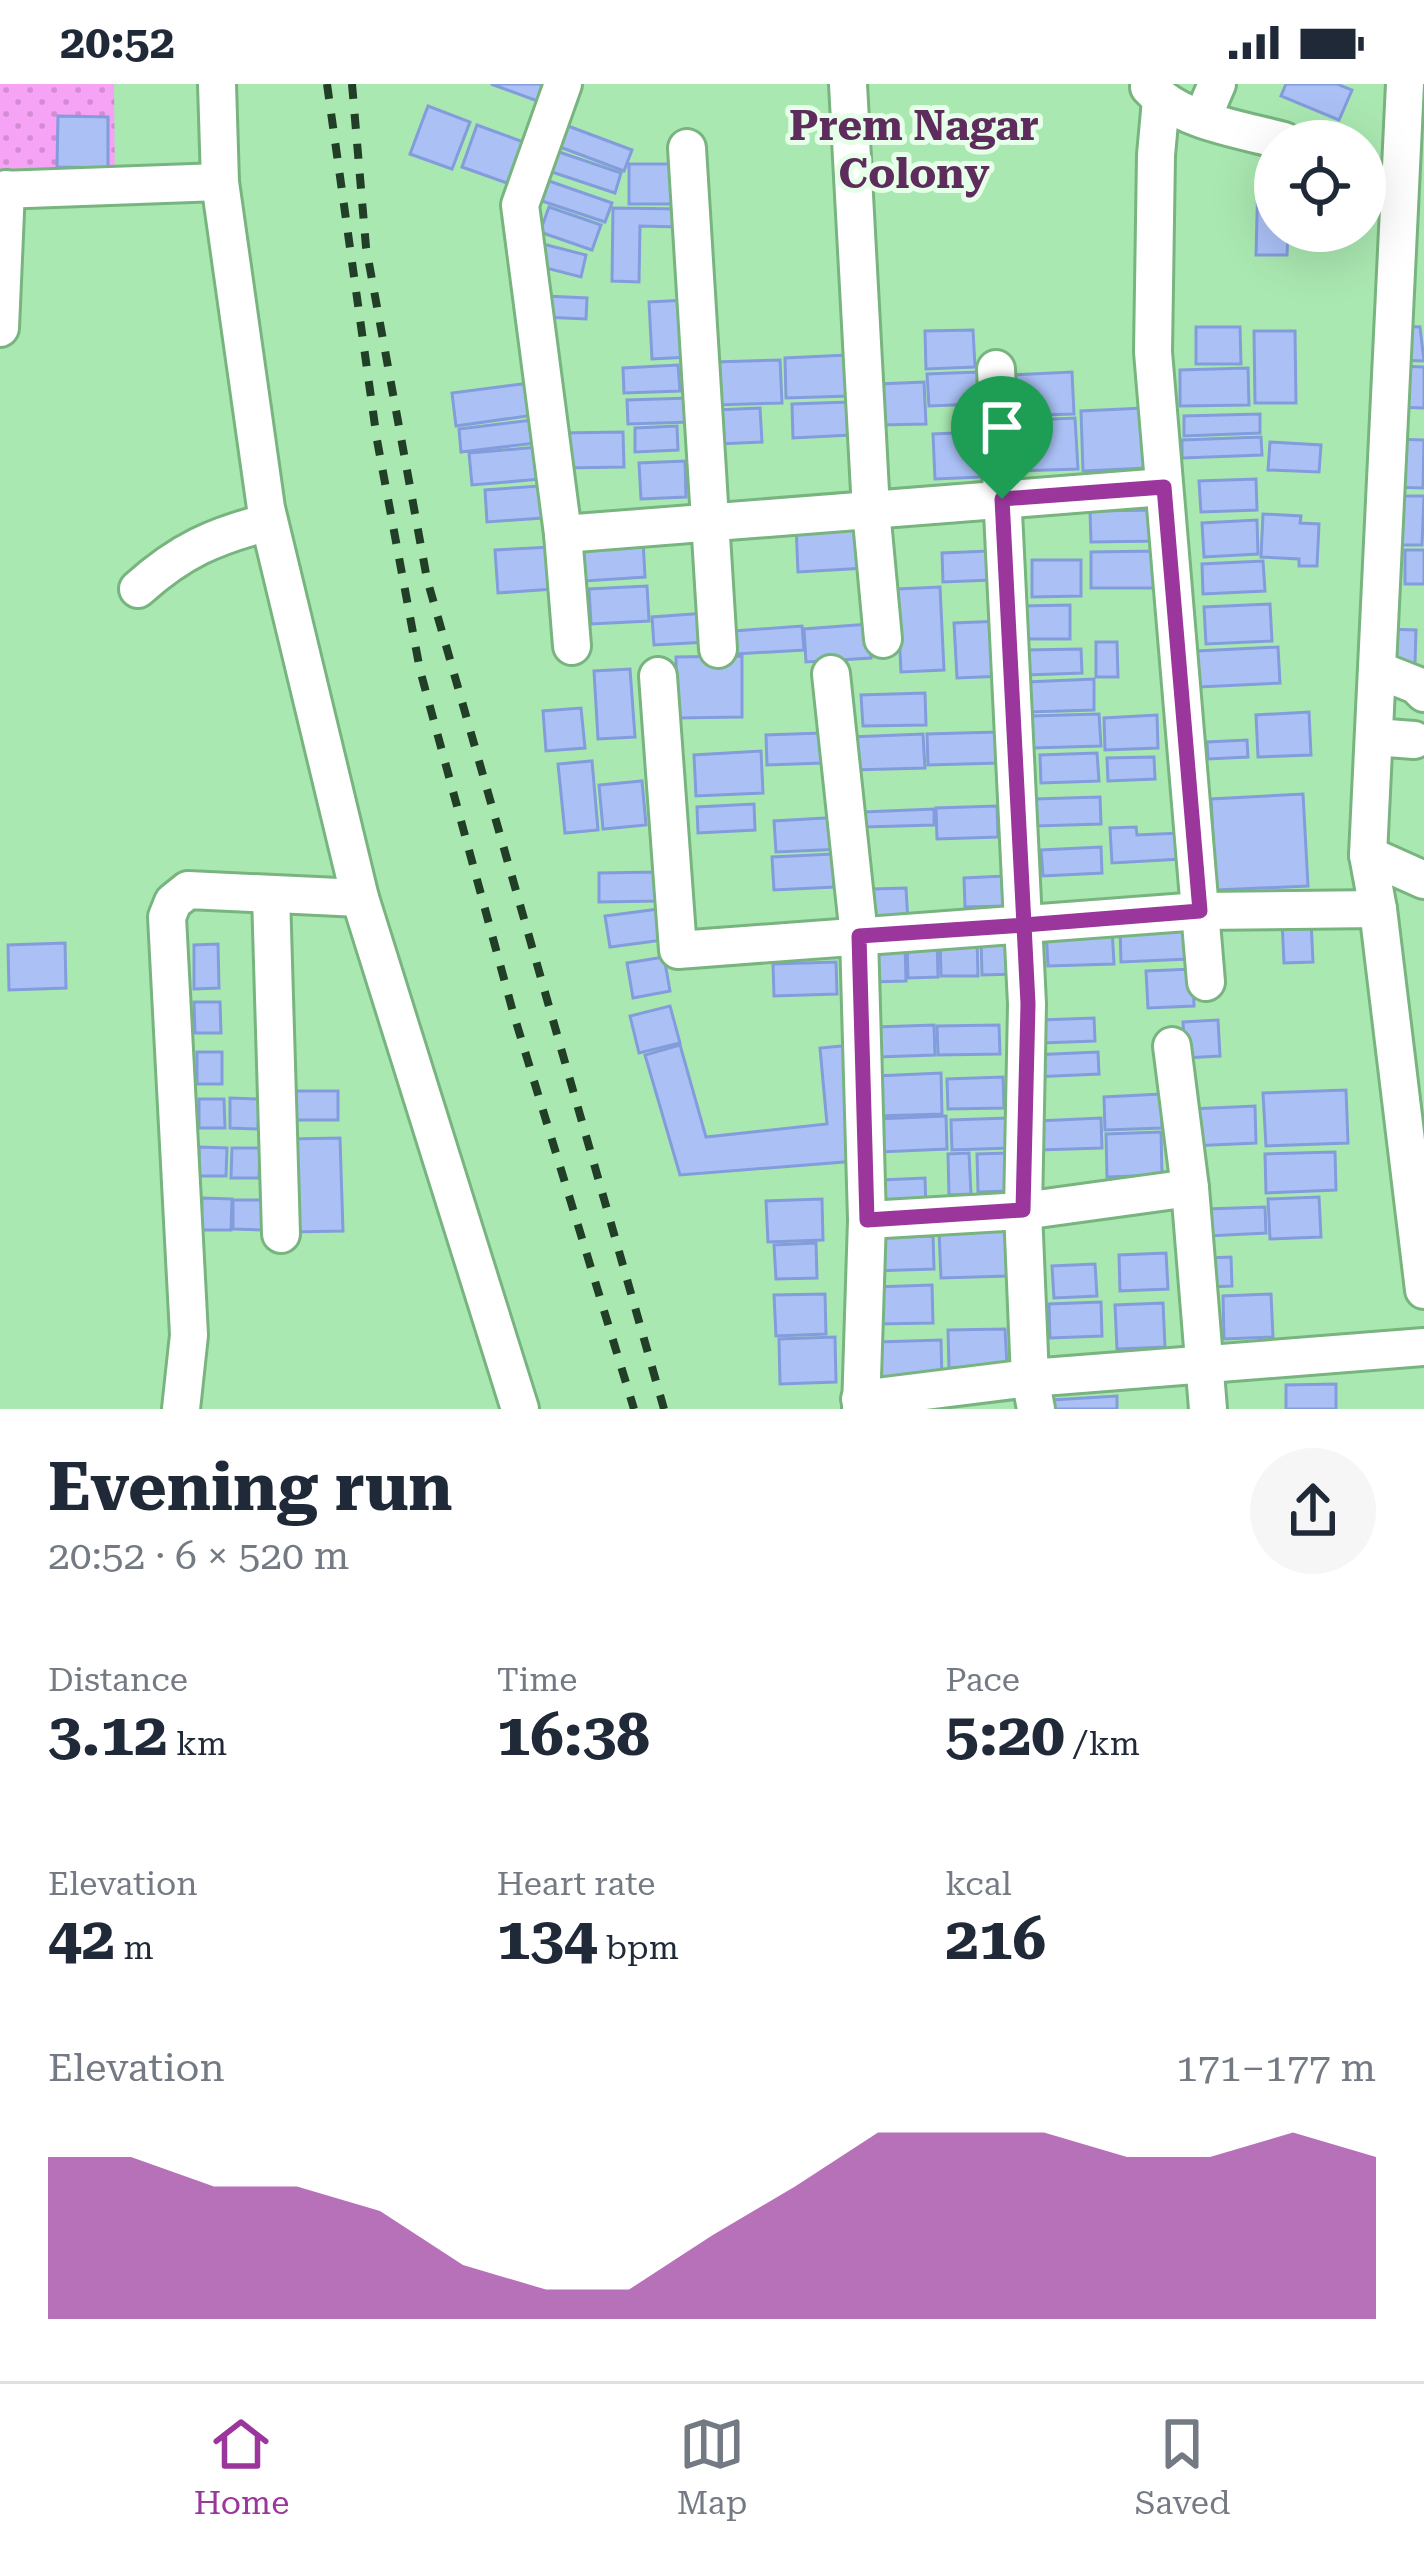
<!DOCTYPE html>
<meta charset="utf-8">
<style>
:root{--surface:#fff;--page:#f6f6f7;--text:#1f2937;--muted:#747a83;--line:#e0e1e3;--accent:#9a369c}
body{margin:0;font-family:"Roboto Serif",serif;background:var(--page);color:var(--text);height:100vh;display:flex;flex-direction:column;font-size:45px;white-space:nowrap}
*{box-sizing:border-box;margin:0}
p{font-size:39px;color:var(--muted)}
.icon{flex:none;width:66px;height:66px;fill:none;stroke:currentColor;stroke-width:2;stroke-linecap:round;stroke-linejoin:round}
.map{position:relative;height:1325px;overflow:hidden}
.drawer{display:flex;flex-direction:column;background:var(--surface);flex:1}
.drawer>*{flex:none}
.tools{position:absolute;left:1254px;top:36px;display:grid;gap:24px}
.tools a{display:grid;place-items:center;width:132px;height:132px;border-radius:50%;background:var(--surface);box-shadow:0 12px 48px #0002;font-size:60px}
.pin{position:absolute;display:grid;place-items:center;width:102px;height:102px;color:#fff;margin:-123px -51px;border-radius:50% 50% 50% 0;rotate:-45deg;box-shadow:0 0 12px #0007}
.pin .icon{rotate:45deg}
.round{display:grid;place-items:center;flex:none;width:126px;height:126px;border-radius:63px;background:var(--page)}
.summary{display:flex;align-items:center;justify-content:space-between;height:204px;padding:0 48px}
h1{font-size:66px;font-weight:700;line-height:90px}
.figures{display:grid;grid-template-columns:repeat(3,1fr);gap:18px;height:204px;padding:12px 48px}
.figures div{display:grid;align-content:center}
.figures b{font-size:60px;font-weight:700}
.figures small{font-size:33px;font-weight:400}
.figures p{font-size:33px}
.chart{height:336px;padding:24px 48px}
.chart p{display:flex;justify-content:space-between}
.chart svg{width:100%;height:216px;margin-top:12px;fill:var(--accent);opacity:.7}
.status{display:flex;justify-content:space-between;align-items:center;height:84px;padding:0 60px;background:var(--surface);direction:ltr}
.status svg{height:33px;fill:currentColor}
.menu{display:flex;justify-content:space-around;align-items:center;height:168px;border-top:3px solid var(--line);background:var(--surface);font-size:33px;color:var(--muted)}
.menu a{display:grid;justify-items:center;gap:6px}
.menu .on{color:var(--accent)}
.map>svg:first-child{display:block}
.grass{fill:url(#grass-dots)}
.building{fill:#abc1f6;stroke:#839cdc;stroke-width:3}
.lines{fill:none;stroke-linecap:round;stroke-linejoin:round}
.minor-casing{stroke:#78b47f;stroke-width:42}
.minor{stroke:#fff;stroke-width:36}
.rail{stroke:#213e26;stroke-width:8;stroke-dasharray:15 15;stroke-linecap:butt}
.route-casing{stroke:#fff;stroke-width:24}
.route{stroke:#9a369c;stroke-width:15}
.labels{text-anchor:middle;stroke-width:10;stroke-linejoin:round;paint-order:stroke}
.neighbourhood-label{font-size:42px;font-weight:bold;fill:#5d2c5d;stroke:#e6ffe8}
</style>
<div class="status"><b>20:52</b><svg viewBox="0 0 49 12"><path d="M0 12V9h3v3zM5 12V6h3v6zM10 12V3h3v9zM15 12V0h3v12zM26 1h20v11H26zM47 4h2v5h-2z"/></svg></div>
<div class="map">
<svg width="1424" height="1325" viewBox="0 0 1424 1325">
<defs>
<pattern id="grass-dots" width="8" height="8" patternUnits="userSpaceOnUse" patternTransform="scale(3)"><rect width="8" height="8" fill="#f6a2f5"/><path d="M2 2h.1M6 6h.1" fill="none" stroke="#d28cd1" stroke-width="1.8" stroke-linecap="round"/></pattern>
</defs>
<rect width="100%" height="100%" fill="#aae8b1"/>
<!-- grass -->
<path class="grass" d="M0 0H114L115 108 0 111Z"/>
<!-- building -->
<g class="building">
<path d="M491 0H550L543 19Z"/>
<path d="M1286 0H1337L1352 6 1339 36 1281 12Z"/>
<path d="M428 22 470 38 452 85 410 70Z"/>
<path d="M58 32 108 33V84L57 83Z"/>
<path d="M477 41 523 58 507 99 462 83Z"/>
<path d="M568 42 632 66 624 87 560 63Z"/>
<path d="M559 68 621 89 615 109 552 88Z"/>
<rect x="629" y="80" width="47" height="40"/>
<path d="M1258 95H1275V147H1288L1287 171H1256Z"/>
<path d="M549 97 612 119 605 138 542 117Z"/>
<path d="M549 123 601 141 592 166 540 148Z"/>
<path d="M613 124 680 125V143L640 142 639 198 612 197Z"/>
<path d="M543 160 586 171 581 193 538 182Z"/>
<path d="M545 212 587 214 586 235 544 233Z"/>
<path d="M687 216 690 273 652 275 649 218Z"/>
<path d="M1397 242 1420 243 1424 277 1395 276Z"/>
<path d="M1196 243H1240L1241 280H1196Z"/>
<path d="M973 246 975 283 926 285 925 247Z"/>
<path d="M1254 247H1295L1296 319H1255Z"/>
<path d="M847 271 849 312 786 314 785 274Z"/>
<path d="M780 276 782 319 716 321 715 278Z"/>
<path d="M678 281 680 307 624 309 623 284Z"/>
<path d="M1395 282 1424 283V324L1393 323Z"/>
<path d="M1248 284 1249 321 1180 322V286Z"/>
<path d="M978 288 979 320 929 322 927 290Z"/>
<path d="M1072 288 1074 330 1011 332 1010 291Z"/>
<path d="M924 298 926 340 881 341 879 300Z"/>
<path d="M530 299 534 331 456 342 452 309Z"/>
<path d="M690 314 691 338 628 340 627 316Z"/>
<path d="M849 318 851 351 793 354 792 320Z"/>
<path d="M760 324 762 358 718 360 716 326Z"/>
<path d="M1144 324 1147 384 1083 387 1081 327Z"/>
<path d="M1260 330V349L1184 352V332Z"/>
<path d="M1075 334 1078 385 1015 387 1012 337Z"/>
<path d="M533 336 536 359 461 368 459 345Z"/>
<path d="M677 342 678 366 635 368V344Z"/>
<path d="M623 348 624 383 562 384V349Z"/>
<path d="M979 348 981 393 935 395 933 350Z"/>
<path d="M1261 353 1262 371 1182 374V356Z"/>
<path d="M1392 355 1424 356 1423 404 1391 403Z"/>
<path d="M1270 358 1321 361 1319 388 1268 386Z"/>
<path d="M539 363 541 395 472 401 469 369Z"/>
<path d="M685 377 686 413 641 415 639 379Z"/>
<path d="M1256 395 1257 426 1201 428 1199 397Z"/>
<path d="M539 402 542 434 487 438 485 406Z"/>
<path d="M1389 412H1424L1422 461H1388Z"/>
<path d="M1161 426V457L1091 458 1090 427Z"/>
<path d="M1263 430 1301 432 1300 439 1319 440 1317 482H1299V475L1261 473Z"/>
<path d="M862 436 866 484 798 488 796 441Z"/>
<path d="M1257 436 1258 470 1204 473 1202 439Z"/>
<path d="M643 456 645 493 585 497 582 460Z"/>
<path d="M551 463 553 505 498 509 495 466Z"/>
<rect x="1405" y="466" width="19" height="34"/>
<path d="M989 467 991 496 943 498 942 469Z"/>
<path d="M1159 467V504H1091V468Z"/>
<path d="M1032 476H1081V512L1032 513Z"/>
<path d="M1263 477 1265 507 1203 510 1202 480Z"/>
<path d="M647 502 649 537 591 540 589 505Z"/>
<path d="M940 503 944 586 901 588 897 505Z"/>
<path d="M1270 520 1272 557 1206 560 1204 523Z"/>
<path d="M1070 521V555H1024V522Z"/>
<path d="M706 529 707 558 654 561 652 533Z"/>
<path d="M1002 537 1005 592 957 594 954 539Z"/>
<path d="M869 540 871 574 806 578 804 545Z"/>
<path d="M802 542 804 566 736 570 734 547Z"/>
<path d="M1385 545 1416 546 1415 580 1384 578Z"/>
<path d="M1096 558H1117L1118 593H1096Z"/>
<path d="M1278 563 1280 599 1199 603 1197 567Z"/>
<path d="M1081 565 1082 589 1027 591 1026 566Z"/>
<path d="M742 572V633L677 634 676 573Z"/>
<path d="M630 585 635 653 598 655 594 587Z"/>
<path d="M1094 595V626L1029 628 1027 598Z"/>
<path d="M925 609 926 641 863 642 861 611Z"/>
<path d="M581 624 585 664 546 667 543 627Z"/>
<path d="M1309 628 1311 671 1258 673 1256 631Z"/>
<path d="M1099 630 1101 662 1032 664 1031 632Z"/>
<path d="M1157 631 1158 664 1105 666 1104 634Z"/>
<path d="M998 648 999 679 928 681 927 650Z"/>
<path d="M821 649 823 679 767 681 766 651Z"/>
<path d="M923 650 925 684 852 686 851 653Z"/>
<path d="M1247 656 1248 673 1208 675 1207 658Z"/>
<path d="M761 667 763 709 696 712 694 671Z"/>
<path d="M1097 669 1099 697 1041 699 1040 671Z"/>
<path d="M1154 673 1155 695 1108 697 1107 674Z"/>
<path d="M592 677 598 746 565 749 558 680Z"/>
<path d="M642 697 646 741 603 745 599 701Z"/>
<path d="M1303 710 1308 802 1216 806 1211 715Z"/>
<path d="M1100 713 1101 740 1035 742 1034 715Z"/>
<path d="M754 720 755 746 698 749 697 723Z"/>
<path d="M997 722 998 753 937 755 936 724Z"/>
<path d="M934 725V741L865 743 864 728Z"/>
<path d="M842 733 844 765 776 768 774 737Z"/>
<path d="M1136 743 1137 751 1180 749 1181 775 1112 779 1110 744Z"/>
<path d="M1101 763 1102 789 1043 792 1041 766Z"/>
<path d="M833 770 834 803 774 806 772 773Z"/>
<path d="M659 788V817L599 818V789Z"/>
<path d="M1005 792 1006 822 965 823 964 794Z"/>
<path d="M906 804 908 839 874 840 873 805Z"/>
<path d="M659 825 663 856 610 863 605 832Z"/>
<path d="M1311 836 1313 878 1284 879 1282 837Z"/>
<path d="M1188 841 1189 875 1121 878 1120 843Z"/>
<path d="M1112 844 1114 880 1048 882 1046 846Z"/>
<path d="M937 853 938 893 908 894 907 854Z"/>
<path d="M977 854 978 892H941L940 855Z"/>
<path d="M1016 854 1017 890 982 891 981 855Z"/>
<path d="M65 859 66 904 9 906 8 861Z"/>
<path d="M218 860 219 904 194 905V861Z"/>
<path d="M905 860 906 897 871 898 869 861Z"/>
<path d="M664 873 670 907 633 914 627 879Z"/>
<path d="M836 878 837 910 774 912 773 880Z"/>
<path d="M1193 885 1194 922 1148 924 1146 887Z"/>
<path d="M194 918H220L221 949H195Z"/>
<path d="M670 922 680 959 639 969 630 932Z"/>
<path d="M1094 934 1095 957 1042 959 1041 936Z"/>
<path d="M1218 936 1220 972 1185 974 1183 938Z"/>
<path d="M934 941 935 971 878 973 876 943Z"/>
<path d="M999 941 1000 970 938 971 937 942Z"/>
<path d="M680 961 706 1053 827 1040 820 964 853 961 856 1077 680 1091 645 971Z"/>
<rect x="197" y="968" width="25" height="32"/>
<path d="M1098 968 1099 990 1033 993 1032 971Z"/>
<path d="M941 989 942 1030 877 1032 876 992Z"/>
<path d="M1003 993 1004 1024 948 1025 947 995Z"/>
<path d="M1346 1006 1348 1059 1266 1062 1263 1009Z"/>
<rect x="288" y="1007" width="50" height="29"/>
<path d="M1161 1010 1162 1044 1105 1046 1104 1013Z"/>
<path d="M230 1014 259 1015 258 1045 230 1044Z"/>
<path d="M199 1015H224L225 1044H199Z"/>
<path d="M1255 1022 1256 1059 1191 1062 1190 1025Z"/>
<path d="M946 1032 947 1065 879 1068 877 1035Z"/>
<path d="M1008 1034 1010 1064 952 1066 951 1036Z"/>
<path d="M1101 1034 1102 1064 1039 1066 1038 1037Z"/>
<path d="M1161 1048 1162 1091 1107 1093 1106 1050Z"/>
<path d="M340 1054 343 1147 291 1148 288 1055Z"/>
<path d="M199 1063 227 1064 226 1092H199Z"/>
<path d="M232 1064H260L259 1094H231Z"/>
<path d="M1335 1068 1336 1106 1266 1109 1265 1070Z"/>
<path d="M969 1069 971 1110 949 1111 948 1070Z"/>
<path d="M1007 1069 1009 1107 978 1108 977 1070Z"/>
<path d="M925 1094 926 1127 882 1128 881 1096Z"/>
<path d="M1319 1113 1321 1153 1270 1155 1268 1115Z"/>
<path d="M202 1114 232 1115 231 1146H201Z"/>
<path d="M822 1115 823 1156 768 1158 766 1117Z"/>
<path d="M233 1116H262V1146L233 1145Z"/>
<path d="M1265 1123 1266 1149 1208 1152 1207 1125Z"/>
<path d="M1007 1145 1008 1192 941 1194 939 1147Z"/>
<path d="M933 1152 934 1185 872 1187 871 1154Z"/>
<path d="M816 1159 817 1194 776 1195 774 1161Z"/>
<path d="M1166 1169 1168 1205 1120 1207 1119 1171Z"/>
<path d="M1231 1173 1232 1202 1209 1203 1208 1174Z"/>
<path d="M1095 1180 1097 1212 1054 1214 1052 1182Z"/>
<path d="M932 1201 933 1239 876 1240 875 1203Z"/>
<path d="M825 1210 826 1250 776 1252 774 1211Z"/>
<path d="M1271 1210 1273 1253 1224 1255 1223 1212Z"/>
<path d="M1101 1218 1102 1252 1050 1254 1049 1220Z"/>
<path d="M1163 1219 1165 1263 1117 1265 1115 1221Z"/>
<path d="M1005 1245 1007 1282 949 1284 948 1246Z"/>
<path d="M835 1253 836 1298 780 1300 779 1255Z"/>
<path d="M941 1256 942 1298 879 1300 878 1258Z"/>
<path d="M1336 1300V1325H1286V1301Z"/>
<path d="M1117 1312V1325H1052V1316Z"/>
</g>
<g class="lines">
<!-- minor casing -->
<g class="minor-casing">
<g id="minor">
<path d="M217 0 220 98 266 424 360 814 520 1325"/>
<path d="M563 0 520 121 563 450 572 562"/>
<path d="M848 0 871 426 883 555"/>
<path d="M1405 0 1368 771 1378 825 1424 1206"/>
<path d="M1149 3C1181 38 1240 45 1284 57"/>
<path d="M1161 16 1156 71 1153 268 1206 898"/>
<path d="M1202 35 1217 0"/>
<path d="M687 64 718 565"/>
<path d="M0 106 220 98"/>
<path d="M0 244 6 105"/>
<path d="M996 285 1027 920 1023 1127 1030 1294 1036 1325"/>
<path d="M563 450 1164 403"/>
<path d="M138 505C180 467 214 452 269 438"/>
<path d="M1378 586 1416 601 1424 609"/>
<path d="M831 590 859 852 867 1136 861 1325"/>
<path d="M658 592 678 866 1200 827 1378 825"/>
<path d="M1374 653 1414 656"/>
<path d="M1368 771 1424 796"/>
<path d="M271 811 281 1150"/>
<path d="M1172 962 1190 1104 1208 1325"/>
<path d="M867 1136 1023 1127 1190 1104"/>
<path d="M860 1315 1030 1294 1424 1263"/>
<path d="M181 1325 189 1251 167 833 173 818 188 806 360 814"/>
</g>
</g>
<!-- minor -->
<use href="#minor" class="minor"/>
<!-- rail -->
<g class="rail">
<path d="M327 0 377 356 420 586 513 928 634 1325"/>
<path d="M352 0 366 163 427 495 664 1325"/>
</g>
</g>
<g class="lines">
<!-- route casing -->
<g class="route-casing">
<path id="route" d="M1002 415 1024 841 859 852 867 1136 1023 1126 1028 920 1024 841 1200 827 1164 403 1002 415"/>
</g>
<!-- route -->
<use href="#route" class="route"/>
</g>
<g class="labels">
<!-- neighbourhood labels -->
<g class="neighbourhood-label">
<text x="914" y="56">Prem Nagar<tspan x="914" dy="48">Colony</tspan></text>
</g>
</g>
</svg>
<div class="tools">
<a><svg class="icon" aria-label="locate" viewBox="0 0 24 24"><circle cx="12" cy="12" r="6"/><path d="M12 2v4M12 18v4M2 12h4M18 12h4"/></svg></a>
</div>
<div class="pin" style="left:1002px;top:415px;background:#1e9e55"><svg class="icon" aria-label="arrive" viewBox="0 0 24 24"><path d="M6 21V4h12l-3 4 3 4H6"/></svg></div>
</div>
<section class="drawer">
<div class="summary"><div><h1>Evening run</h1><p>20:52 · 6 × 520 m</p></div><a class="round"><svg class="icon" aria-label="share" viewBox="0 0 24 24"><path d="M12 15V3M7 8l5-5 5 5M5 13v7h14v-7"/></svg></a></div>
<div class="figures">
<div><p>Distance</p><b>3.12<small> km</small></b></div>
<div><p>Time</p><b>16:38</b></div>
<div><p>Pace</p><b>5:20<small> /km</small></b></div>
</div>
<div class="figures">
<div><p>Elevation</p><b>42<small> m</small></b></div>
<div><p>Heart rate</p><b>134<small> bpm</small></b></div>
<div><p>kcal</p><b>216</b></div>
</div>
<div class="chart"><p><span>Elevation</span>171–177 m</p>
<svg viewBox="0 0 160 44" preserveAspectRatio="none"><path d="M0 44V11L10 11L20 17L30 17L40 22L50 33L60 38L70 38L80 27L90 17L100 6L110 6L120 6L130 11L140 11L150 6L160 11V44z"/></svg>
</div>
</section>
<nav class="menu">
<a class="on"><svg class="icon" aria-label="home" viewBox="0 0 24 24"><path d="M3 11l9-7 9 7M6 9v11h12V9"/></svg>Home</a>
<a><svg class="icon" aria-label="map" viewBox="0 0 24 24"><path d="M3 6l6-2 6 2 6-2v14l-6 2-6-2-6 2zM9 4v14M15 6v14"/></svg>Map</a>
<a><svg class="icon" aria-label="saved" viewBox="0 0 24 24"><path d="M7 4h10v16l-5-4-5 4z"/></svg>Saved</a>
</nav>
